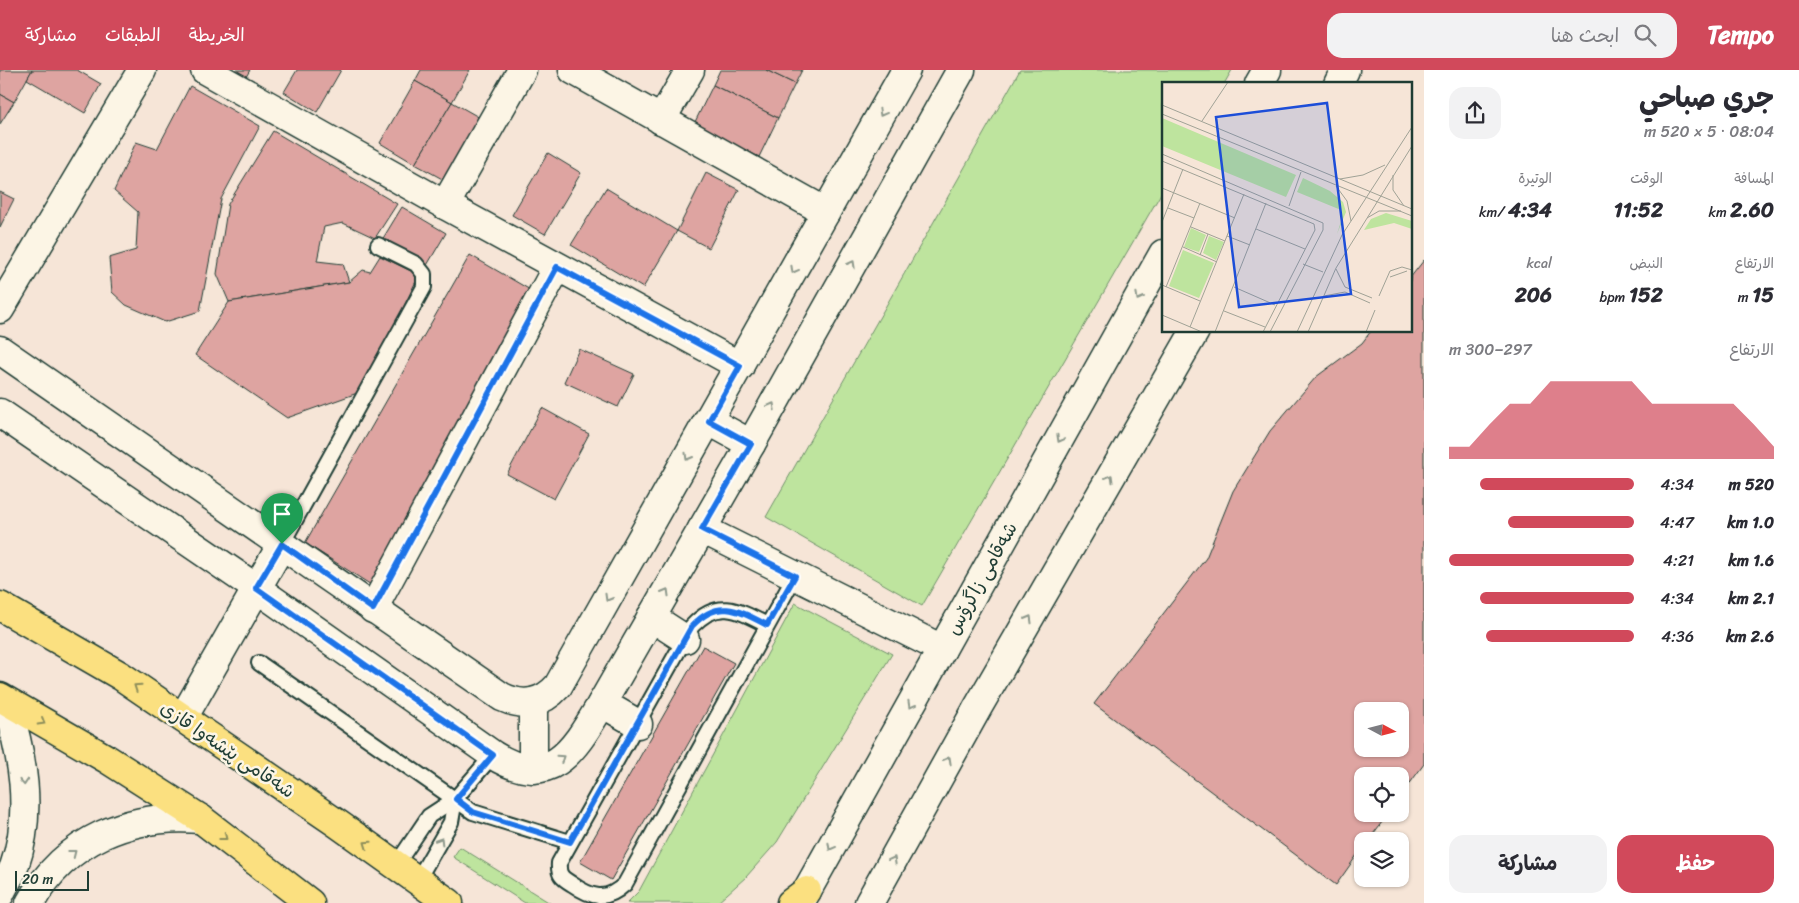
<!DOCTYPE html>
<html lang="ar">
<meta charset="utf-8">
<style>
:root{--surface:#fff;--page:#f2f2f3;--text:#2b2b33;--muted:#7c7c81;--accent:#d1495b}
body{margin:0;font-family:Sriracha,"Playpen Sans Arabic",sans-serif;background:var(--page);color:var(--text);direction:rtl;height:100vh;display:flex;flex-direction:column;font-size:19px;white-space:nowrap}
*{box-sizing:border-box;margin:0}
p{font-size:16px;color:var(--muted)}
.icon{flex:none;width:28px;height:28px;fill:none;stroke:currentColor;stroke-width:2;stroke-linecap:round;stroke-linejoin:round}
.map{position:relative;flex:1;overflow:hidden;direction:ltr}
.panel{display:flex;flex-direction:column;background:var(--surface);width:375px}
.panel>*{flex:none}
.needle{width:32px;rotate:97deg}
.tools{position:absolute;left:1354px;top:632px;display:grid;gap:10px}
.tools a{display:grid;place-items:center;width:55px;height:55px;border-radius:10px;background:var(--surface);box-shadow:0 1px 4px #0004;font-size:25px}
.scale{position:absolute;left:15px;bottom:12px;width:74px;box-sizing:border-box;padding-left:5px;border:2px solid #1f3d34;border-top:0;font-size:14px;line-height:18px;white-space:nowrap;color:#1f3d34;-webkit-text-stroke:4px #fcf5e5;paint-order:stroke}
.pin{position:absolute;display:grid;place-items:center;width:42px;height:42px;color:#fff;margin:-51px -21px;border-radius:50% 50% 50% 0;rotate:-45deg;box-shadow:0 0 5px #0007}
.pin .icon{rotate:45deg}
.round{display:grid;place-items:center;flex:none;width:52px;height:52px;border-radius:15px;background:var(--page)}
.overview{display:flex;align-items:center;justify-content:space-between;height:85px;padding:0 25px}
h1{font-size:28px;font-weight:700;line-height:38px}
.figures{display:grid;grid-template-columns:repeat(3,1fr);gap:8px;height:85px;padding:5px 25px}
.figures div{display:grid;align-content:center}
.figures b{font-size:21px;font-weight:700}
.figures small{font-size:14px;font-weight:400}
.figures p{font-size:14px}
.chart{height:140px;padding:10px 25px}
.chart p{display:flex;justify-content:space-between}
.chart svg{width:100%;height:90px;margin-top:5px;fill:var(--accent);opacity:.7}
.action{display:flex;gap:10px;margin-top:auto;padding:10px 25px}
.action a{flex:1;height:58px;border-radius:15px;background:var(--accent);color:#fff;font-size:20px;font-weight:700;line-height:58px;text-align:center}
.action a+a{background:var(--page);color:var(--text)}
ul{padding:0 25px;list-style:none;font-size:16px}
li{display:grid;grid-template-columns:80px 60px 1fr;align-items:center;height:38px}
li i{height:12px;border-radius:6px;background:var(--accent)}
header{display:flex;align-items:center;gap:30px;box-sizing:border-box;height:70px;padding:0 25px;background:var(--accent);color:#fff}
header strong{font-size:24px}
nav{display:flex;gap:28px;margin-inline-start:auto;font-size:18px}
.search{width:350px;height:45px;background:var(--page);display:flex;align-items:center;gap:12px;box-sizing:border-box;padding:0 18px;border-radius:15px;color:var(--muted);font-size:19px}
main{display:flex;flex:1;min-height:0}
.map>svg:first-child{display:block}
.green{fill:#bee49e;stroke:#6e9069}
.building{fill:#dea4a1;stroke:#1f3d34;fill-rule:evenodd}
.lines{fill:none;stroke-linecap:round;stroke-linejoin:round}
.service-casing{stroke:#1f3d34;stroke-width:18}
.minor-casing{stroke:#1f3d34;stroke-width:31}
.tertiary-casing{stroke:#1f3d34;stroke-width:31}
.secondary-casing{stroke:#1f3d34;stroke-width:31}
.trunk-casing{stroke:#1f3d34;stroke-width:31}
.service{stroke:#fcf5e5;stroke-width:14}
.minor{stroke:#fcf5e5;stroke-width:28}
.tertiary{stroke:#fcf5e5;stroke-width:28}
.secondary{stroke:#fcf5e5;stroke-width:28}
.trunk{stroke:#fbe080;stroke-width:28}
.oneway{stroke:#8e998c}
.oneway2{stroke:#8d8e5a}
.route-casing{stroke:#fff;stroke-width:10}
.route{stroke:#1a73e8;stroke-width:6}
.labels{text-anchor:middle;stroke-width:5;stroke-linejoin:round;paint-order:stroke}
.street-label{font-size:19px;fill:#1f3d34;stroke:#fcf5e5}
.inset-road{fill:none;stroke:#a0a296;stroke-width:1}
.view{fill:#1d4ed8;fill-opacity:0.15;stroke:#1d4ed8;stroke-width:2.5}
.inset-edge{fill:none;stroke:#1f3d34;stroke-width:2.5}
</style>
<header>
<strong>Tempo</strong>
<div class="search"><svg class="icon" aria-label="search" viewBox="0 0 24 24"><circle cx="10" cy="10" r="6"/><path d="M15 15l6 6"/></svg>ابحث هنا</div>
<nav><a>الخريطة</a><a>الطبقات</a><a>مشاركة</a></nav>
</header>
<main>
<section class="panel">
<div class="overview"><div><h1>جري صباحي</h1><p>08:04 · 5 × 520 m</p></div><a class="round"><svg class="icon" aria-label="share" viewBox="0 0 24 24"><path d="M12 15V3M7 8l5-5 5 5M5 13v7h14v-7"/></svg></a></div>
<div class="figures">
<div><p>المسافة</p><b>2.60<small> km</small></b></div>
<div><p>الوقت</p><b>11:52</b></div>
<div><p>الوتيرة</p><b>4:34<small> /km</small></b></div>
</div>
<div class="figures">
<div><p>الارتفاع</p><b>15<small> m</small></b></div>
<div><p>النبض</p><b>152<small> bpm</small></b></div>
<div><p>kcal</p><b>206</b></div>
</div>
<div class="chart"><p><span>الارتفاع</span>297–300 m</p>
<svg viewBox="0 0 160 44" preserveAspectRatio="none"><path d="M0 44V38L10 38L20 27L30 17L40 17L50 6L60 6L70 6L80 6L90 6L100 17L110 17L120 17L130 17L140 17L150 27L160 38V44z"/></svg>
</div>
<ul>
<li><b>520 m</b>4:34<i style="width:83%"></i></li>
<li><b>1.0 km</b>4:47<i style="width:68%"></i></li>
<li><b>1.6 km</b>4:21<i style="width:100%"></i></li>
<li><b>2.1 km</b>4:34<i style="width:83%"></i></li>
<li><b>2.6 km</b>4:36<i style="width:80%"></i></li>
</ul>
<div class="action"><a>حفظ</a><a>مشاركة</a></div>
</section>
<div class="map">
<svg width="1424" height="833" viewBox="0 0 1424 833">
<rect width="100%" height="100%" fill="#f6e5d7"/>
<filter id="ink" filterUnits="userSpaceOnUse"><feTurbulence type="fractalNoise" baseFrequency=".02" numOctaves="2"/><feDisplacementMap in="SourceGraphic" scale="10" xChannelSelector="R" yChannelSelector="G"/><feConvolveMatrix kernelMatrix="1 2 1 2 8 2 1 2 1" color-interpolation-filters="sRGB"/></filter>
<g filter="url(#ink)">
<!-- green -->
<g class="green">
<path d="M1020 0H1232L1224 14H1163V120L922 536 766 447Z"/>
<path d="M795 533 892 584 777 772 746 807 717 833H627L639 821Z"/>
<path d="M460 777 550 833H525L453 787Z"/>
</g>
<!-- building -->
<g class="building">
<path d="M0 0H32L14 32 0 24Z"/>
<path d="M32 0H77L101 14 85 43 27 9Z"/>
<path d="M221 0H250L243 12Z"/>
<path d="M297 0H341L317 42 284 22Z"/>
<path d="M421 0H470L452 32 415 11Z"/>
<path d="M720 0H766L795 14 778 48 713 15Z"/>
<path d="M766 0H802L795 14Z"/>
<path d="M415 11 452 32 415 94 380 73Z"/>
<path d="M713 15 778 48 759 87 694 54Z"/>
<path d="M190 16 260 56 221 129 200 241 165 252 126 235 112 222 109 188 136 180 138 142 114 121 136 72 157 79Z"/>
<path d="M0 24 14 32 0 54Z"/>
<path d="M452 32 482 49 446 111 415 94Z"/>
<path d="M273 61 397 134 375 168 343 153 324 157 317 191 343 194 349 212 229 232 217 204 228 134Z"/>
<path d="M548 83 581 103 545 164 512 145Z"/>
<path d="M706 103 739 120 709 178 677 161Z"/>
<path d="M606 118 677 161 643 218 571 175Z"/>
<path d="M0 122 14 129 0 157Z"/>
<path d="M402 137 446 163 426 197 382 170Z"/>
<path d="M470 185 539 225 376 518 305 473Z"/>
<path d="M380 186 419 205 363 321 287 348 195 285 229 232 349 212 363 200 370 202Z"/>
<path d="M1424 190V694L1400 727V706H1362V744H1388L1368 771H1362V778L1336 815 1094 634 1206 488 1233 421 1270 361 1316 307 1362 273 1371 261H1410V208ZM1362 641H1400V679H1362Z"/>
<path d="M579 279 634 304 618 337 564 312Z"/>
<path d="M542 338 589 364 554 429 507 404Z"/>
<path d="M703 576 734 593 611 810 580 792Z"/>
</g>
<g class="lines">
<!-- service casing -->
<g class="service-casing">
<g id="service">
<path d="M282 474 424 217V204L416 194 378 175"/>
<path d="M767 555C738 540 718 528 692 556L559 793C558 805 562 808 572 814 592 828 606 832 625 814L795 506"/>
<path d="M259 593 473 742 570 772"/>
<path d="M396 795 429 746 455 729 493 685"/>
<path d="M417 811 451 752 455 729"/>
</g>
</g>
<!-- minor casing -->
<g class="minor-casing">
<g id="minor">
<path d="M205 0 445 135 740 296"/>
<path d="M573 0 826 142"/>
<path d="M661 50 690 0"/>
<path d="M445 135 522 0"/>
<path d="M0 239 142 0"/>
<path d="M702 459 942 579"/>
<path d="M373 539 557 197"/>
<path d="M0 824C4 815 10 806 14 797 34 741 22 685 6 631"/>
<path d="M30 833C66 769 130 743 201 749"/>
</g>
</g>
<!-- tertiary casing -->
<g class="tertiary-casing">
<g id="tertiary">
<path d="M0 280 502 627C523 637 542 634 558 616L906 0"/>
<path d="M0 343 256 518 493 685C552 722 575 678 602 633L751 374 961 0"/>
<path d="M709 351 751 374"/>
<path d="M651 547 685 569"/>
<path d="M533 632V699"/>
<path d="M602 633 638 654"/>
<path d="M183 648 282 474"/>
</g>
</g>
<!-- secondary casing -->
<g class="secondary-casing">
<g id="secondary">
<path d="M1259 14 1267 0"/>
<path d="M1338 14 1345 0"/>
<path d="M800 833 1163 184"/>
<path d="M869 833 978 637 1195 261"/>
</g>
</g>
<!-- trunk casing -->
<g class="trunk-casing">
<g id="trunk">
<path d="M0 536 121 606 338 754 449 833"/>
<path d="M0 627 107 689 201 749 310 833"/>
<path d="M791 833 807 821"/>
</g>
</g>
<!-- service -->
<use href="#service" class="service"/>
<!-- minor -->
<use href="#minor" class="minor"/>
<!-- tertiary -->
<use href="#tertiary" class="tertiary"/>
<!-- secondary -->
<use href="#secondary" class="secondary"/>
<!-- trunk -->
<use href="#trunk" class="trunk"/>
</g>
<!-- one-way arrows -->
<defs><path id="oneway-chevron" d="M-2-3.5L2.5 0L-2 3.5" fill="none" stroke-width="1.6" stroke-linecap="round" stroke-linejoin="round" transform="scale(1.25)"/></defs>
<g class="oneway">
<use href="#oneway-chevron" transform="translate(882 43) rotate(119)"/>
<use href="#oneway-chevron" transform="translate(852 194) rotate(-61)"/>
<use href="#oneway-chevron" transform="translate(794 200) rotate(119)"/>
<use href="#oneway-chevron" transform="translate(1139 227) rotate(119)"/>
<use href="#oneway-chevron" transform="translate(772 336) rotate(-61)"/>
<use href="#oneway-chevron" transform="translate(1060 369) rotate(119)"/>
<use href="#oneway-chevron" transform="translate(688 387) rotate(120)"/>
<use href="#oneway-chevron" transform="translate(1110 408) rotate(-60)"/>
<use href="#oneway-chevron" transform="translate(666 522) rotate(-60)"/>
<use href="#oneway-chevron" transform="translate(608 528) rotate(120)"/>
<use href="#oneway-chevron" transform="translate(1029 549) rotate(-60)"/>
<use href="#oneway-chevron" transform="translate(911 635) rotate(119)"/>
<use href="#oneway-chevron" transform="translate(561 688) rotate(-34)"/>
<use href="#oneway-chevron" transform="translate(948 690) rotate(-61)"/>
<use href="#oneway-chevron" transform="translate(24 712) rotate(86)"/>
<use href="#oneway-chevron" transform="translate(440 771) rotate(-58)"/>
<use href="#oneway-chevron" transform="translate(831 777) rotate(119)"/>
<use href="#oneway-chevron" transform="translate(73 783) rotate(-38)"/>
<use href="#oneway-chevron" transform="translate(893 790) rotate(-61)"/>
</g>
<g class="oneway2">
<use href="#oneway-chevron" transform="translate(137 617) rotate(-146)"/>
<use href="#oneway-chevron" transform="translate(42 652) rotate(30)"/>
<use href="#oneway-chevron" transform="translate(224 767) rotate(38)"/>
<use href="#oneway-chevron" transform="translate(367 774) rotate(-145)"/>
</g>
</g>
<g class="lines" filter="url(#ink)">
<!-- route casing -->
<g class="route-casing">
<path id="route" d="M557 197 740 296 709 351 751 374 702 459 795 506 767 555C738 540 718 528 692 556L570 772 473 742 456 729 493 685 256 518 282 474 373 539Z"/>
</g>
<!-- route -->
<use href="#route" class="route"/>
</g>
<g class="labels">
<!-- street labels -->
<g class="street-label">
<text transform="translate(981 508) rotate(-61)" y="7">شەقامی زاگرۆس</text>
<text transform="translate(228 679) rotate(34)" y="7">شەقامی پێشەوا قازی</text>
</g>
</g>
<!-- overview -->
<g transform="translate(1162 12)">
<rect width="250" height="250" fill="#f6e5d7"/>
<path d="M0 36 134 93 124 115 0 64ZM141 96 168 109 181 120 184 130 175 152 180 136 179 128 135 110ZM224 131 250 139V147L232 141 202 148 209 137ZM29 146 44 153 37 170 22 165ZM47 154 62 160 54 178 41 171ZM21 168 52 181 37 216 7 204Z" fill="#bee49e"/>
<path class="inset-road" d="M0 23 250 127M0 32 250 134M40 39 66 0M0 72 161 141V148L108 250M0 79 152 142 153 148 101 250M231 93V108L242 124M178 97 201 93 223 83M174 104 185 119 189 139M0 106 73 136M127 124 139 90M6 126 32 136M205 136 217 129H239M0 140 21 87M29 145 63 159M94 147 143 167M65 154 88 163M21 165 55 180M38 173 46 152M141 182 161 190M174 187 183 205 210 216M228 195 245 189M0 203 38 219M4 205 38 121M72 205 113 223M162 214 183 210 208 221M217 214 228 189 240 185 250 188M62 229 103 245M0 233 40 250M28 245 82 112M53 250 104 121M135 250 180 153 250 45M146 250 174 186 250 64M204 250 213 228"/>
<path class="view" d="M165 21 189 212 77 225 54 35Z"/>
<rect width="250" height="250" class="inset-edge"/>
</g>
</svg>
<div class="tools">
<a><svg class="needle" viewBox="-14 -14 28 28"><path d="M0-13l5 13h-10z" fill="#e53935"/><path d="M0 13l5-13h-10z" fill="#7c7c81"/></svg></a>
<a><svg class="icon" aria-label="locate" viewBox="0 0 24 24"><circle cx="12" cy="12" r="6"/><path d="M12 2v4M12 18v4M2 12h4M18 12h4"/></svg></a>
<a><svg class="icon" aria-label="layers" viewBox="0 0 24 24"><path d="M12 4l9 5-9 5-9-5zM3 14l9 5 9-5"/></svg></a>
</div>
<div class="scale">20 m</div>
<div class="pin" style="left:282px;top:474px;background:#1e9e55"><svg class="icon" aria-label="arrive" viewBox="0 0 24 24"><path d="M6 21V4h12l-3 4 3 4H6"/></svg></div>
</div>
</main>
